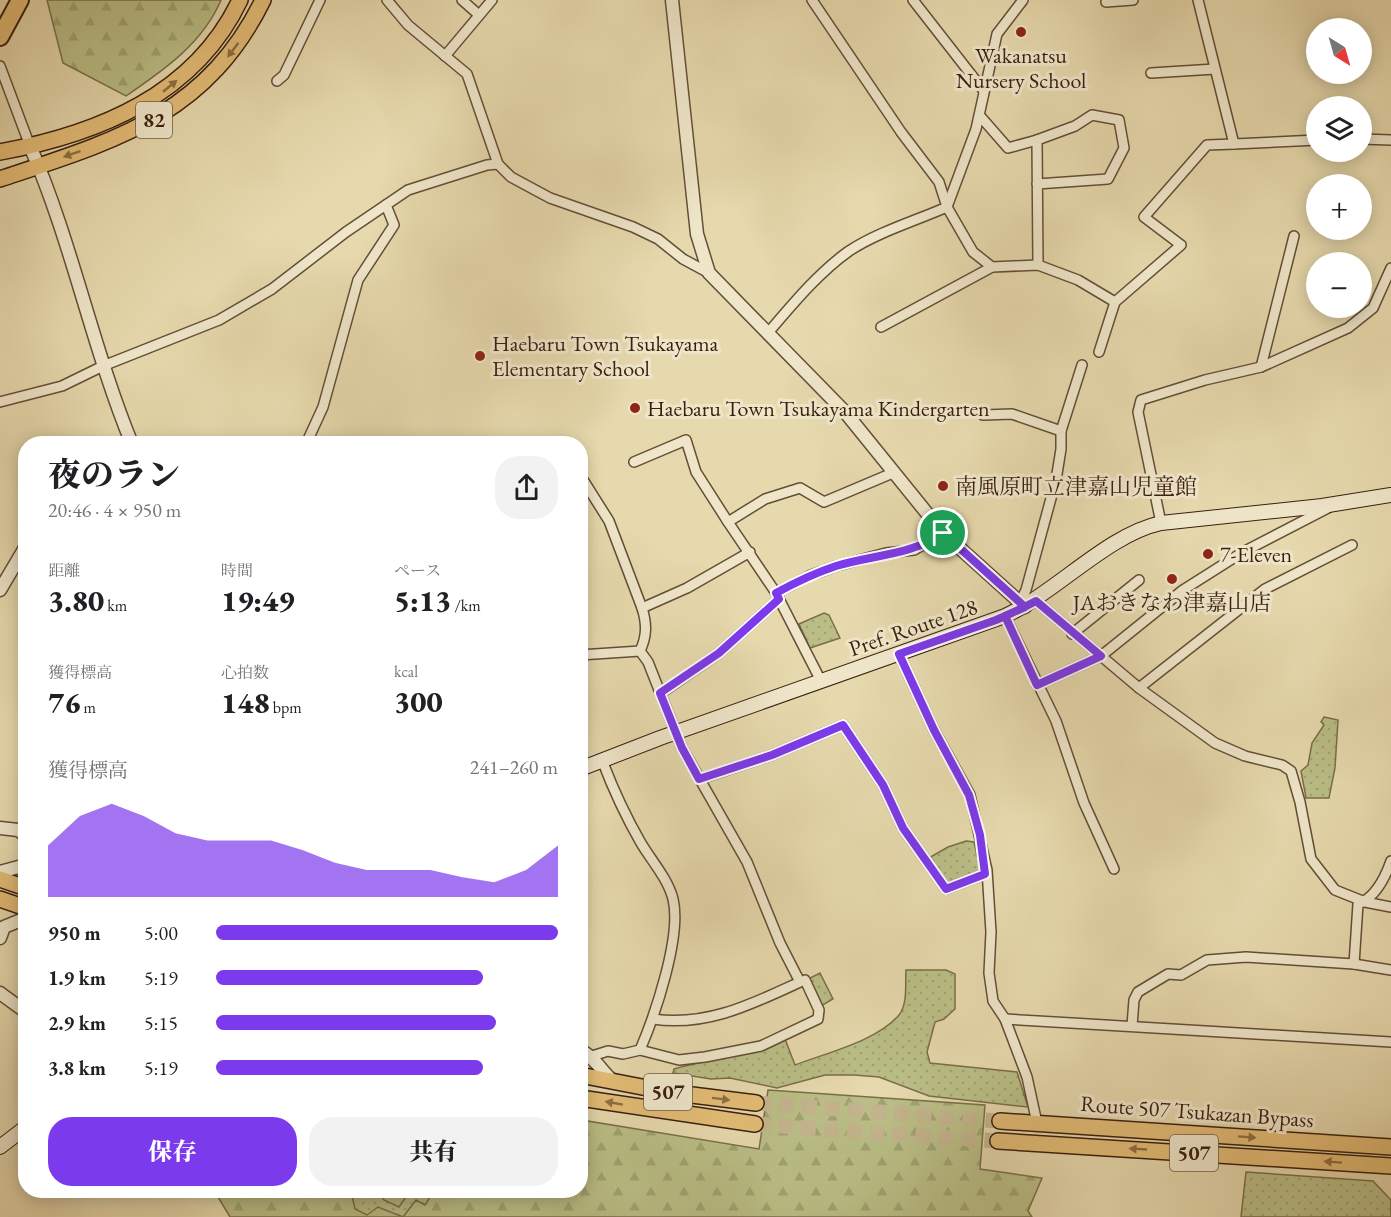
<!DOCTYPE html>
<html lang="ja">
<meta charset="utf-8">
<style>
:root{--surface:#fff;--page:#f2f2f2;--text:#202124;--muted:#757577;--accent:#7c3aed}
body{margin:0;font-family:"EB Garamond","Noto Serif JP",serif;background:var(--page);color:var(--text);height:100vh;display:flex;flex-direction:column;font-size:22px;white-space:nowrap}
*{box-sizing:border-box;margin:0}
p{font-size:20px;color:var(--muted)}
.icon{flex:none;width:33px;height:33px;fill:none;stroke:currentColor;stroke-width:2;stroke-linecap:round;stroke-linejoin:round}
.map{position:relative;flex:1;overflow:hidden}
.drawer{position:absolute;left:18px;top:436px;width:570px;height:762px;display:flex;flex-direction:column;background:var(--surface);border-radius:24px;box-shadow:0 3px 15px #0003}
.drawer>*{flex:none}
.needle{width:39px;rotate:143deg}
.tools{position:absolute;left:1306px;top:18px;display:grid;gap:12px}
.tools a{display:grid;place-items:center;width:66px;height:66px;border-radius:50%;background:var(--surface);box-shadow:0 3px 15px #0003;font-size:30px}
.pin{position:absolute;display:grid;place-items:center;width:51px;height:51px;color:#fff;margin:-26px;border:3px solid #fff;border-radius:50%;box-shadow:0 2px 6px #0007}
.round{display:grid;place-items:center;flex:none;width:63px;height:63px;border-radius:24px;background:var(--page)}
.headline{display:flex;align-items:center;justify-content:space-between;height:102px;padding:0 30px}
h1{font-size:33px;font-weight:800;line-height:45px}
.stats{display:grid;grid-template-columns:repeat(3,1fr);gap:9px;height:102px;padding:6px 30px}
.stats div{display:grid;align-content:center}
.stats b{font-size:30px;font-weight:800}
.stats small{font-size:16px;font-weight:400}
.stats p{font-size:16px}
.chart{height:168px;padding:12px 30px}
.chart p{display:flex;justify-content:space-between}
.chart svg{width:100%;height:108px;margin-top:6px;fill:var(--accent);opacity:.7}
.action{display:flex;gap:12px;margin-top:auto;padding:12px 30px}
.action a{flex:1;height:69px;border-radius:24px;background:var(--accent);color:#fff;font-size:24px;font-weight:800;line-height:69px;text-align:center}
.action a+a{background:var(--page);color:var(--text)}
ul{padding:0 30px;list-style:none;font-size:20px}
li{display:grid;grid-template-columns:96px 72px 1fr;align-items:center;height:45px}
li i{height:15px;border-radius:8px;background:var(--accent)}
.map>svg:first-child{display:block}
.forest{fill:url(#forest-firs);stroke:#7a6e4a;stroke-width:1.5}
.park{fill:url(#park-dots);stroke:#7a6e4a;stroke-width:1.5}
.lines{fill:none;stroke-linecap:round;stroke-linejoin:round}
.trunk-tunnel{stroke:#c3b48d;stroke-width:15;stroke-dasharray:15 8;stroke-linecap:butt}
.minor-casing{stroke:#644e36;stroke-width:12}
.tertiary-casing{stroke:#644e36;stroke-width:15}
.secondary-casing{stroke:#391f0e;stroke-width:16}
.primary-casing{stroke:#391f0e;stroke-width:18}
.trunk-casing{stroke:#391f0e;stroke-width:18}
.motorway-casing{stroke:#391f0e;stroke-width:20}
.minor{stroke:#efe6ca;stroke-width:9}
.tertiary{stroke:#efe6ca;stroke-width:12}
.secondary{stroke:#efe6ca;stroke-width:14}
.primary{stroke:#e3bc76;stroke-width:15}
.trunk{stroke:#e3bc76;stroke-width:15}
.motorway{stroke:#e3bc76;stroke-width:16}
.oneway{fill:#8e6e42}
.route-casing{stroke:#fff;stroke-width:12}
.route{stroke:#7c3aed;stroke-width:8}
.poi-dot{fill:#8f2418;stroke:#efe6ca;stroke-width:2}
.labels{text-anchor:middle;stroke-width:6;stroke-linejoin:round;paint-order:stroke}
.shield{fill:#efe6ca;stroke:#705b46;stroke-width:1.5}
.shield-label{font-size:21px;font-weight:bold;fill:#391f0e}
.poi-label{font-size:22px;fill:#391f0e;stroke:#efe6ca;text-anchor:start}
.street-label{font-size:22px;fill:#391f0e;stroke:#efe6ca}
</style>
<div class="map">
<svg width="1391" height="1217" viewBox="0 0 1391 1217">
<defs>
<pattern id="forest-firs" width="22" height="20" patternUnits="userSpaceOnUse" patternTransform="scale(1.5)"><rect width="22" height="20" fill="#babe86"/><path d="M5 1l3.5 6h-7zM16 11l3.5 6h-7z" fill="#a1a372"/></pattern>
<pattern id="park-dots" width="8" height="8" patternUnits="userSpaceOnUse" patternTransform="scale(1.5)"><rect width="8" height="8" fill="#babe86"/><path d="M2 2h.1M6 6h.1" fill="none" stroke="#a1a372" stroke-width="1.8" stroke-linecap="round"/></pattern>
</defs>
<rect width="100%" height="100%" fill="#e6d9ad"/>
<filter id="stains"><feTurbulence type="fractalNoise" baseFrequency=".00333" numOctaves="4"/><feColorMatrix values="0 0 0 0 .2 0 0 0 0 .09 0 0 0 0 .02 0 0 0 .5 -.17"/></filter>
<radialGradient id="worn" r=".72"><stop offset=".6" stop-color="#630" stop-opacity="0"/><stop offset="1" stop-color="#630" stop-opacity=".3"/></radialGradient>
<!-- forest -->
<g class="forest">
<path d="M47 0H221C203 43 164 70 126 96L63 63Z"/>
<path d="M768 1090 985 1105 980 1169 1042 1178 1028 1211 1032 1217H230L215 1192 580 1191 581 1120 759 1149Z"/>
</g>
<!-- park -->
<g class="park">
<path d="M824 613 829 615 840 638 810 648 799 624Z"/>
<path d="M1324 717 1338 720 1335 768 1329 798H1306L1301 771 1308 765 1312 743 1324 725 1321 722Z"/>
<path d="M966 841 974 842 980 868 979 873 947 884 927 859 948 847Z"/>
<path d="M906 970H946L955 974V1009L944 1019 935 1022 927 1052 930 1063 1017 1072 1028 1107 929 1096 879 1077 854 1075H825L777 1088 730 1078 711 1079 673 1073 674 1069C711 1058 750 1057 785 1039L795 1065C826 1053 877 1041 899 1015 908 1004 905 983 906 970Z"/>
<path d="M820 973 833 999 821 1006 808 979Z"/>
<path d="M1246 1172 1373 1181 1391 1200V1217H1241Z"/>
<path d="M357 1191H378L384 1200 399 1207 410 1191H419L430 1197 425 1205 416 1200 403 1217 378 1207 367 1215 355 1209 352 1196Z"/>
</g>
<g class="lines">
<!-- trunk-tunnel -->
<g class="trunk-tunnel">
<path d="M756 1103 1000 1121"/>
<path d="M755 1124 998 1141"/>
</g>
<!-- minor casing -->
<g class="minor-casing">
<g id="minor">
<path d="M387 0 408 25 467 74 498 164 511 177 550 198 633 227 658 239 683 259 709 273"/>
<path d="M462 0 479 15"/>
<path d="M913 0 984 91"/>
<path d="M1023 0 997 34 976 129 947 207 973 252 992 267 1038 265 1078 280 1115 302 1099 352"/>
<path d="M1198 0 1234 144 1317 140"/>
<path d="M1106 2 1133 0"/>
<path d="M445 56 492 0"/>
<path d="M0 66 30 146"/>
<path d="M1151 73 1215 69"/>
<path d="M277 81 284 75 320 0"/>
<path d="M980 116 1008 148 1037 140"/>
<path d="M1362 139 1391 140"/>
<path d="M1037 184 1108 179 1124 148 1119 120 1092 115 1075 126 1037 140 1038 265"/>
<path d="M1115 302 1181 245 1144 217 1207 145 1234 144"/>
<path d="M881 327 992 267"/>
<path d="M767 334C792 305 818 273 849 251 878 232 915 221 947 207L939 182 901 132 812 0"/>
<path d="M1261 367 1294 236"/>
<path d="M0 402 62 386 103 366 219 320 272 289 346 232 408 190 487 165 498 164"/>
<path d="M983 415 1012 414 1061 431"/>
<path d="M306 444 323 407 358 280 394 225 386 205"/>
<path d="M634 462 686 440 696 472 728 522"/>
<path d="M580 475 609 521 642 608C647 624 647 636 640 651"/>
<path d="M1161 523 1138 412 1141 400 1205 380 1261 367 1348 328 1373 308 1391 268"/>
<path d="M776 593 809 576 836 566 886 553 914 550 943 533"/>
<path d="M1036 601 1139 688 1215 743 1245 756 1282 765 1291 771 1300 802 1311 859 1335 890 1365 902 1391 907"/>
<path d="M1020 602 1026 590 1056 480 1061 449V431L1082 365"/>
<path d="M642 608 687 588 750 552"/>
<path d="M1005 616 1056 721 1084 803 1114 869"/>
<path d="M1072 634 1139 580"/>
<path d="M640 651 648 662 682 748 747 862 780 943 800 982C752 1004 707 1027 653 1019"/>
<path d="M899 654 934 730 970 795 987 870 991 932 989 973 993 1001 1005 1019 1027 1077 1037 1123"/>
<path d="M580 655 640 651"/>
<path d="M821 681 776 593 728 522 765 499 800 488 824 502 895 472"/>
<path d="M1037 685 1101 656 1183 590 1243 552 1328 508"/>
<path d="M1139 688 1265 589 1352 545"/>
<path d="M661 693 719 653 779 599"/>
<path d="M602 760C613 789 626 817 641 843 651 860 668 879 673 899 682 936 655 1015 640 1050"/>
<path d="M700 779 772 755 843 725 883 785 903 828 946 889 985 874"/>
<path d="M1354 964 1358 904C1375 898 1385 878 1391 861"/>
<path d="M1005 1019 1391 1042"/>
<path d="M1132 1026 1134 1000 1138 992 1168 974 1181 975 1207 960 1246 957 1354 964 1391 970"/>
<path d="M592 1056 608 1051 623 1054 640 1050 679 1060 705 1057 761 1046 818 1019 819 1010 805 980"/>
</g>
</g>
<!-- tertiary casing -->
<g class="tertiary-casing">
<g id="tertiary">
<path d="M672 0 697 234 709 273 845 412 943 533 1025 607"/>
<path d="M30 146C72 242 92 347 132 444"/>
<path d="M0 590 26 546"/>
<path d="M0 828 18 830 26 836"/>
<path d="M0 872 26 865"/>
<path d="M0 938 4 927 26 918"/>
<path d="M0 993 26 1012"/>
<path d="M580 1050C595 1057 601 1071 613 1081"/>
</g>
</g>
<!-- secondary casing -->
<g class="secondary-casing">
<g id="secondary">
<path d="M580 769 660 738 1005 616C1058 591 1107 535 1161 523L1322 506 1391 495"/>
<path d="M0 1147 26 1127"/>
</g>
</g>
<!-- primary casing -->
<g class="primary-casing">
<g id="primary">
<path d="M0 152C98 134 195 95 240 0"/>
<path d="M0 179C114 141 206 116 263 0"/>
</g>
</g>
<!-- trunk casing -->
<g class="trunk-casing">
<g id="trunk">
<path d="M0 879 26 888"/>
<path d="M0 899 26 908"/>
<path d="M580 1075 668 1092 756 1103"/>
<path d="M580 1098 755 1124"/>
<path d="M1000 1121 1391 1147"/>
<path d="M998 1141 1391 1166"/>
</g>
</g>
<!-- motorway casing -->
<g class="motorway-casing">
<path id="motorway" d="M0 37 20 0"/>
</g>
<!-- minor -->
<use href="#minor" class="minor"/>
<!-- tertiary -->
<use href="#tertiary" class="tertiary"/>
<!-- secondary -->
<use href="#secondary" class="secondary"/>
<!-- primary -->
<use href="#primary" class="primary"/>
<!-- trunk -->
<use href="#trunk" class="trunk"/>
<!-- motorway -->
<use href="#motorway" class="motorway"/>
</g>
<!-- one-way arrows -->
<defs><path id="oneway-solid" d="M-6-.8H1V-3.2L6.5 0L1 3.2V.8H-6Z" transform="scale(1.5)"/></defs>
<g class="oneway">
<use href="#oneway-solid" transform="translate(233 50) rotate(127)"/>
<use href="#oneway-solid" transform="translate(170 86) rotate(-40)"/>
<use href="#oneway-solid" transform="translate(72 154) rotate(161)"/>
<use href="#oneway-solid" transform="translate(721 1099) rotate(7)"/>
<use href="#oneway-solid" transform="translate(614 1103) rotate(-170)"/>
<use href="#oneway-solid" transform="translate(1247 1137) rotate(4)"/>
<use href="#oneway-solid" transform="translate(1138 1149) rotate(-177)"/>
<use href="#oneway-solid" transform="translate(1333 1162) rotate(-176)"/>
</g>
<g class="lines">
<!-- route casing -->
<g class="route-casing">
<path id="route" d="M943 533C913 555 872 555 836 566 815 573 796 582 776 593L779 599 719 653 660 693 682 748 699 779 772 755 843 725 883 785 903 828 946 889 985 874 980 835 969 795 934 730 899 654 996 620C1010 614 1023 608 1036 601L1101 656 1037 685 1005 616 1025 607 943 533"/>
</g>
<!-- route -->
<use href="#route" class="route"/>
</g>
<!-- markers -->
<g class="poi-dot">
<circle cx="1021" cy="32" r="6"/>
<circle cx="480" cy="356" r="6"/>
<circle cx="635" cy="408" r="6"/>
<circle cx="943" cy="486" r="6"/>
<circle cx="1208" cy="554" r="6"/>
<circle cx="1172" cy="579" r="6"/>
</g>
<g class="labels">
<!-- shield labels -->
<g class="shield">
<rect x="136" y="102" width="36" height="36" rx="4.5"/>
<rect x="644" y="1074" width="48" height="36" rx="4.5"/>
<rect x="1170" y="1135" width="48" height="36" rx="4.5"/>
</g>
<g class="shield-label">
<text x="154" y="127">82</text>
<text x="668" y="1099">507</text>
<text x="1194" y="1160">507</text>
</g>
<!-- poi labels -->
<g class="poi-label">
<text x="1021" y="63" text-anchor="middle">Wakanatsu<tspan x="1021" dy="25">Nursery School</tspan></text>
<text x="492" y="351">Haebaru Town Tsukayama<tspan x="492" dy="25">Elementary School</tspan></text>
<text x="647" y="416">Haebaru Town Tsukayama Kindergarten</text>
<text x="955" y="494">南風原町立津嘉山児童館</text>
<text x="1220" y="562">7-Eleven</text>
<text x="1172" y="610" text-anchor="middle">JAおきなわ津嘉山店</text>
</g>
<!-- street labels -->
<g class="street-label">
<text transform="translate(913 627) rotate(-19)" y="8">Pref. Route 128</text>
<text transform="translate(1197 1111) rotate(4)" y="8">Route 507 Tsukazan Bypass</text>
</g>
</g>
<rect width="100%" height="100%" filter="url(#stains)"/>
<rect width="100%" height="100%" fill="url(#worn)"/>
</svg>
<div class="tools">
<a><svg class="needle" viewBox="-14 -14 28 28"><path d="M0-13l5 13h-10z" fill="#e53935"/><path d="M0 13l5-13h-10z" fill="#757577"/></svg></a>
<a><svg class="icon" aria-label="layers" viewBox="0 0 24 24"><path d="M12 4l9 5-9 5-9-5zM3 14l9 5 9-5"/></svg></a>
<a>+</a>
<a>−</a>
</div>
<div class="pin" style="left:943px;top:533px;background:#1e9e55"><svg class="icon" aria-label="arrive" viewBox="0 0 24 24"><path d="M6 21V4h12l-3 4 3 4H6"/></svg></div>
<section class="drawer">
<div class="headline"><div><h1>夜のラン</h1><p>20:46 · 4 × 950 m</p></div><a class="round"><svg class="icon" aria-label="share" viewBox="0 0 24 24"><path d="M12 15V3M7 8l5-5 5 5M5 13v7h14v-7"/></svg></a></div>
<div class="stats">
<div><p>距離</p><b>3.80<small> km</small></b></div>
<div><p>時間</p><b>19:49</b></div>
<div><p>ペース</p><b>5:13<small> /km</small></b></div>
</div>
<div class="stats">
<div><p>獲得標高</p><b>76<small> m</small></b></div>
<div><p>心拍数</p><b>148<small> bpm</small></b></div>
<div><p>kcal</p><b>300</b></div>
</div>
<div class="chart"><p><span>獲得標高</span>241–260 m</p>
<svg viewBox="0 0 160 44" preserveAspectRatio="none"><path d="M0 44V23L10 11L20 6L30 11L40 18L50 21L60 21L70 21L80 25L90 30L100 33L110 33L120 33L130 36L140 38L150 33L160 23V44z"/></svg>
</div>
<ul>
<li><b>950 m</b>5:00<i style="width:100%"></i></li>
<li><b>1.9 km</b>5:19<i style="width:78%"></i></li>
<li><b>2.9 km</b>5:15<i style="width:82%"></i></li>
<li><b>3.8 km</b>5:19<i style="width:78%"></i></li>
</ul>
<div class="action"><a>保存</a><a>共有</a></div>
</section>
</div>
